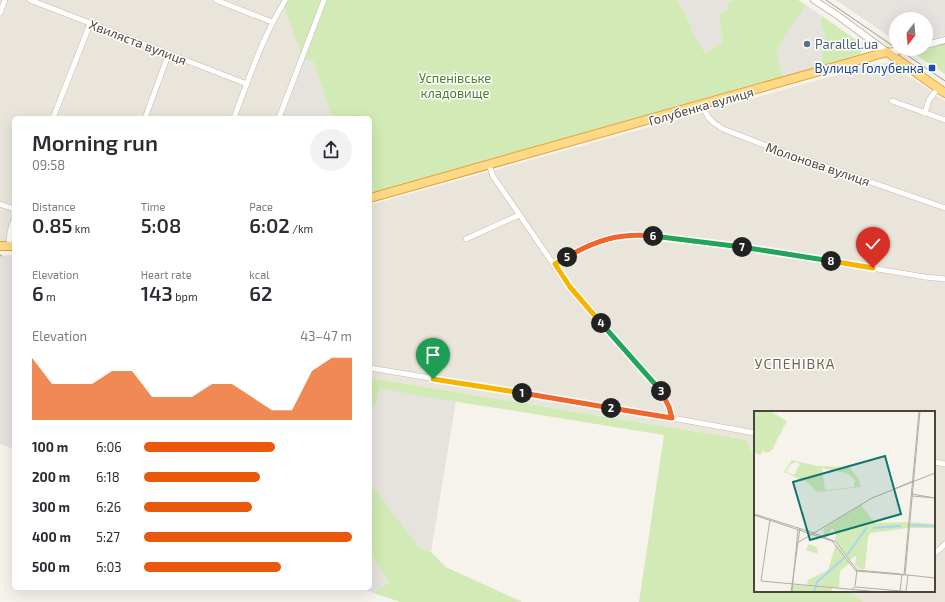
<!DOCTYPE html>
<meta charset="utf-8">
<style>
:root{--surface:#fff;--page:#f2f2f3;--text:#2b2b33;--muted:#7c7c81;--accent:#ea580c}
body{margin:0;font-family:"Exo 2",sans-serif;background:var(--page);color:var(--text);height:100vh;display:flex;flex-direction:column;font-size:15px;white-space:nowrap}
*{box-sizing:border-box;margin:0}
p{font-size:13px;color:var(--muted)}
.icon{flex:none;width:22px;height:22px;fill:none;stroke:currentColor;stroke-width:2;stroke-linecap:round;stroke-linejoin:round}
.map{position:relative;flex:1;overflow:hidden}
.side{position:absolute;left:12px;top:116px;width:360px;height:474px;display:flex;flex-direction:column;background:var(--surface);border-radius:6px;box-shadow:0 4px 16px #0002}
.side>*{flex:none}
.needle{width:26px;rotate:196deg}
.controls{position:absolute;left:889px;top:12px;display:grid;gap:8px}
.controls a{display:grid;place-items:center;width:44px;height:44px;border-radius:50%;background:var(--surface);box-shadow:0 4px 16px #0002;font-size:20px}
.pin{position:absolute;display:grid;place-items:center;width:34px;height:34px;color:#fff;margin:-41px -17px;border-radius:50% 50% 50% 0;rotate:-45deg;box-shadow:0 0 4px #0007}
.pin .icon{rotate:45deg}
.km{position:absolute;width:20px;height:20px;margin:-10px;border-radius:50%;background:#222;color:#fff;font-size:11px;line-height:20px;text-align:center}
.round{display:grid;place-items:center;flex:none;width:42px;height:42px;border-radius:21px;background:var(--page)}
.head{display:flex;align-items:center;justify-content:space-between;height:68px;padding:0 20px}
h1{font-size:22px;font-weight:600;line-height:30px}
.figures{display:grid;grid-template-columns:repeat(3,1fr);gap:6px;height:68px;padding:4px 20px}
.figures div{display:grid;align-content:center}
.figures b{font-size:20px;font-weight:600}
.figures small{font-size:11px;font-weight:400}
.figures p{font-size:11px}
.chart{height:112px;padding:8px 20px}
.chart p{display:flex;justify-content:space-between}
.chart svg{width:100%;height:72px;margin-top:4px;fill:var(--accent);opacity:.7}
ul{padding:0 20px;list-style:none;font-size:13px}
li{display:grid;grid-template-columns:64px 48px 1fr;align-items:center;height:30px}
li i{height:10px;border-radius:5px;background:var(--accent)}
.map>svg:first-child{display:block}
.residential{fill:#eae5da}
.industrial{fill:#e6e2dd}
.green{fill:#d2eab5}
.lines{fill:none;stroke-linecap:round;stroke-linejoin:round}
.minor-casing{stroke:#c2bbae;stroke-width:6}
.tertiary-casing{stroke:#c2bbae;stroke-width:8}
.trunk-casing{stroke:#e0a43c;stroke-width:10}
.minor{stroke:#fff;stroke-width:5}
.tertiary{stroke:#fff;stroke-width:6}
.trunk{stroke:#ffd985;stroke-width:8}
.tram{stroke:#9a9a9a;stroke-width:1}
.split-1-casing{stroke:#fff;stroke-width:8}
.split-2-casing{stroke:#fff;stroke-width:8}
.split-3-casing{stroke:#fff;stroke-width:8}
.split-4-casing{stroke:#fff;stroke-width:8}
.split-5-casing{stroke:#fff;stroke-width:8}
.split-6-casing{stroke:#fff;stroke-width:8}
.split-7-casing{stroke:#fff;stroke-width:8}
.split-8-casing{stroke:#fff;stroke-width:8}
.split-9-casing{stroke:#fff;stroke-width:8}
.split-1{stroke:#f5b400;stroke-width:5}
.split-2{stroke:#f0652b;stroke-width:5}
.split-3{stroke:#f0652b;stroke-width:5}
.split-4{stroke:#22a559;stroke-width:5}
.split-5{stroke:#f5b400;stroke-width:5}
.split-6{stroke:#f0652b;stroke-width:5}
.split-7{stroke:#22a559;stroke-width:5}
.split-8{stroke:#22a559;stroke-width:5}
.split-9{stroke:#f5b400;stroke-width:5}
.service-dot{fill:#5c6f8a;stroke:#fff;stroke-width:1.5}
.transit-dot{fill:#1a4fb4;stroke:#fff;stroke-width:1.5}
.labels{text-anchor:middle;stroke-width:3;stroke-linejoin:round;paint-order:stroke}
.street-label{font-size:13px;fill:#4b4439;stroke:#fff}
.service-label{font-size:13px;fill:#4e5e75;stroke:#fff;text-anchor:start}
.transit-label{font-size:13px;fill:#164399;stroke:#fff;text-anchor:end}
.park-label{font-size:13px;fill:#4a7f2a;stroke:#fff}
.neighbourhood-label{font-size:14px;letter-spacing:1px;fill:#6e6250;stroke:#fff}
.inset-river{fill:none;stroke:#a9d4f2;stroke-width:2}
.inset-road{fill:none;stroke:#b2ada4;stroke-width:1}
.view{fill:#0f766e;fill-opacity:0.15;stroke:#0f766e;stroke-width:2}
.inset-edge{fill:none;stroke:#4b4439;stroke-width:2}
</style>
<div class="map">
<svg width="945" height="602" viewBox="0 0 945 602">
<rect width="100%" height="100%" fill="#f6f3ec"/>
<!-- residential -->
<g class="residential">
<path d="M0 0H327L281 118H14V243H0Z"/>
<path d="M888 63 898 69 945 101V602H863L850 591H934V412H755V460L747 440 370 378V205L876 64Z"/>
</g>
<!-- industrial -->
<g class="industrial">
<path d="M677 0H733L726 3 729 9 719 14 722 42 705 53 689 27 692 25Z"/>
<path d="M836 0H945V35L926 40V19H896V41Z"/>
<path d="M806 5 822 16 820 20 825 35 821 59 823 65 783 76 777 54 784 37Z"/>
<path d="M303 60 313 61 332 118H281Z"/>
<path d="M14 255V449L0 444V256Z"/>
<path d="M378 389 456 401 431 552 420 548 370 483V414L372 408 376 405Z"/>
<path d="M370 553 389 583 373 593 360 588H370Z"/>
</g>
<!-- green -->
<g class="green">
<path d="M282 0H677L692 26 690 28 705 53 722 42 719 14 729 9 726 3 733 0H798L806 5 784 37 777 54 783 76 370 194V118H332L313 61 303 60Z"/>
<path d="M822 16 859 42 863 48 860 54 823 65 821 59 825 35 820 20Z"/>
<path d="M945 44V74L913 53Z"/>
<path d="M370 378 747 440 755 460V591H850L863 602H639L664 435 379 389 376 405 372 408 370 414Z"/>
<path d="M370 483 420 548 431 552 446 567 522 602H401L373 593 389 583 370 553Z"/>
</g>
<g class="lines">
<!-- minor casing -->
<g class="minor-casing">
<g id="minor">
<path d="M30 0 247 84"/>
<path d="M216 0 272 22"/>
<path d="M0 13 5 0"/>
<path d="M892 101 945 120"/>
<path d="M702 105 708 117 714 123 723 129 764 145 945 208"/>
<path d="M925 113 929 100 938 88"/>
<path d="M53 118 90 24"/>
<path d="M145 118 169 53"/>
<path d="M234 118C249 79 262 37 285 1"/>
<path d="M279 118 324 0"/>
<path d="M489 165 493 176 569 287 658 387 664 396 672 418"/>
<path d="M0 204 14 209"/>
<path d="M466 239 519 215"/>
<path d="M9 246 10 231 14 220"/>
<path d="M555 264C573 253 591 241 612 238 643 233 673 239 703 242 778 250 851 265 925 277L945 279"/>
<path d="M370 368 672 418 755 433"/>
<path d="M934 462 945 464"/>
<path d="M934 554 945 544"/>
</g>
</g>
<!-- tertiary casing -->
<g class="tertiary-casing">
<g id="tertiary">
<path d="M814 0 837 15 887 52 913 49"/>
<path d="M926 45 945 40"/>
</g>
</g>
<!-- trunk casing -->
<g class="trunk-casing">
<g id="trunk">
<path d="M370 198 887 52 945 93"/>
<path d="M0 246H14"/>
</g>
</g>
<!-- minor -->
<use href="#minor" class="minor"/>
<!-- tertiary -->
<use href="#tertiary" class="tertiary"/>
<!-- trunk -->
<use href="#trunk" class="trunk"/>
<!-- tram -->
<g class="tram">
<path d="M826 0 896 48"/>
<path d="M898 49 945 81"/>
<path d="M0 255 2 256"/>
</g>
</g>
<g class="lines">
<!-- split-1 casing -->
<g class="split-1-casing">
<path id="split-1" d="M433 379 522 393"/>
</g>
<!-- split-2 casing -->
<g class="split-2-casing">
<path id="split-2" d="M522 393 611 408"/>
</g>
<!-- split-3 casing -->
<g class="split-3-casing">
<path id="split-3" d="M611 408 672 418 669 407 661 391"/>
</g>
<!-- split-4 casing -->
<g class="split-4-casing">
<path id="split-4" d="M601 323 661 391"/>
</g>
<!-- split-5 casing -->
<g class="split-5-casing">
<path id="split-5" d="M567 257 555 264 570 287 601 323"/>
</g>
<!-- split-6 casing -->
<g class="split-6-casing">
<path id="split-6" d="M567 257C596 240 619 233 653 236"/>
</g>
<!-- split-7 casing -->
<g class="split-7-casing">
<path id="split-7" d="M653 236 742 247"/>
</g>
<!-- split-8 casing -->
<g class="split-8-casing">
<path id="split-8" d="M742 247 831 261"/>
</g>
<!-- split-9 casing -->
<g class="split-9-casing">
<path id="split-9" d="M831 261 873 268"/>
</g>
<!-- split-1 -->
<use href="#split-1" class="split-1"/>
<!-- split-2 -->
<use href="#split-2" class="split-2"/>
<!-- split-3 -->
<use href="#split-3" class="split-3"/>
<!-- split-4 -->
<use href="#split-4" class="split-4"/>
<!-- split-5 -->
<use href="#split-5" class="split-5"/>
<!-- split-6 -->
<use href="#split-6" class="split-6"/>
<!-- split-7 -->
<use href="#split-7" class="split-7"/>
<!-- split-8 -->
<use href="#split-8" class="split-8"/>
<!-- split-9 -->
<use href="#split-9" class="split-9"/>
</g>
<!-- markers -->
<circle class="service-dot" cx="807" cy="44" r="4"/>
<rect class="transit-dot" x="928" y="64" width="8" height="8" rx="2"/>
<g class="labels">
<!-- street labels -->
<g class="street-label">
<text transform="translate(138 42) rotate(21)" y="5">Хвиляста вулиця</text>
<text transform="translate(701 106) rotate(-16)" y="5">Голубенка вулиця</text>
<text transform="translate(818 164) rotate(19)" y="5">Молонова вулиця</text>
</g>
<!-- service labels -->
<g class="service-label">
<text x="815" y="49">Parallel.ua</text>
</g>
<!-- transit labels -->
<g class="transit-label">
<text x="924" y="73">Вулиця Голубенка</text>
</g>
<!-- park labels -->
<g class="park-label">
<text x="455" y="83">Успенівське<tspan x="455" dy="15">кладовище</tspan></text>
</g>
<!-- neighbourhood labels -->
<g class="neighbourhood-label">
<text x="795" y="369">УСПЕНІВКА</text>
</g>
</g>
<!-- overview -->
<g transform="translate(754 411)">
<rect width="181" height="181" fill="#f6f3ec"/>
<path d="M0 0H16L33 10 18 39 13 42 9 40 6 44 0 41ZM38 49 63 55 95 56 104 67 107 76 63 81 53 71 30 61ZM42 51 46 53 40 64 32 61 36 54ZM68 57 92 62 101 69 100 76 71 79ZM107 94 121 112 155 111 154 117 117 122 114 126 111 158H105L101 154 102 145 110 139 96 149 81 130 82 122 78 117 73 126 69 125 70 117ZM156 111 181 113V117H156ZM55 133 63 136 64 143 52 139ZM82 133 96 152 86 160 85 177 53 174 54 169 74 159ZM39 174 78 177V181H38Z" fill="#d2eab5" fill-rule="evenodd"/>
<path class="inset-river" d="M157 114 181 115M119 117 147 115M93 144 113 116M60 181 63 171 91 146"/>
<path class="inset-road" d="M140 78 159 70M158 83 181 87M158 85 181 87M0 103 60 122 118 87 181 62M0 104 78 130 102 160 150 164 165 0M16 108 7 170 126 181M43 132 60 122 82 131 103 159 147 163M151 164 166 0M154 164 181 167M101 175 103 159M98 178 101 176 158 181M146 180 148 163 151 164H154L152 181M37 181 46 117M38 181 44 118"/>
<path class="view" d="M131 45 147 103 56 129 39 71Z"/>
<rect width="181" height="181" class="inset-edge"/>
</g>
</svg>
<div class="controls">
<a><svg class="needle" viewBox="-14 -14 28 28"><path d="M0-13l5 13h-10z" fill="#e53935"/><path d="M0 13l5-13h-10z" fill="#7c7c81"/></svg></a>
</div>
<div class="pin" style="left:433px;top:379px;background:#1e9e55"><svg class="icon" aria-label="arrive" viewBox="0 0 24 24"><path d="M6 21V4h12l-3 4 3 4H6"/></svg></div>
<div class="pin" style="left:873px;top:268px;background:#d93025"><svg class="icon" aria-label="check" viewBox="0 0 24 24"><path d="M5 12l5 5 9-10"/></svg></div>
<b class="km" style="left:522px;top:393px">1</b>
<b class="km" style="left:611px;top:408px">2</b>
<b class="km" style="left:661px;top:391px">3</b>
<b class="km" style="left:601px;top:323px">4</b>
<b class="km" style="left:567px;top:257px">5</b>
<b class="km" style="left:653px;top:236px">6</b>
<b class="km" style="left:742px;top:247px">7</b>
<b class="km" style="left:831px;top:261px">8</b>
<section class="side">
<div class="head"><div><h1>Morning run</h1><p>09:58</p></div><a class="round"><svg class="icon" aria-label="share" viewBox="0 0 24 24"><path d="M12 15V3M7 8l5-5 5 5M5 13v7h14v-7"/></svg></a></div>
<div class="figures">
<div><p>Distance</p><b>0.85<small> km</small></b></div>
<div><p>Time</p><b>5:08</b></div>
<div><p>Pace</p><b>6:02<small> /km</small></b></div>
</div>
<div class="figures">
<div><p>Elevation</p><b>6<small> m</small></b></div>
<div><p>Heart rate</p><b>143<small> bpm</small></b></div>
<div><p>kcal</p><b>62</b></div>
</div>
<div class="chart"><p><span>Elevation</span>43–47 m</p>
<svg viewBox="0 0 160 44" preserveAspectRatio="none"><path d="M0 44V6L10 22L20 22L30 22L40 14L50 14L60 30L70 30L80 30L90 22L100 22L110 30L120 38L130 38L140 14L150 6L160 6V44z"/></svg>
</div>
<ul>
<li><b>100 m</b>6:06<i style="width:63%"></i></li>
<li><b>200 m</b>6:18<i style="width:56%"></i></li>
<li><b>300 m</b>6:26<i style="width:52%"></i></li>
<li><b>400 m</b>5:27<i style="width:100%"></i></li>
<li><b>500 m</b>6:03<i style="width:66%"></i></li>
</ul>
</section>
</div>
